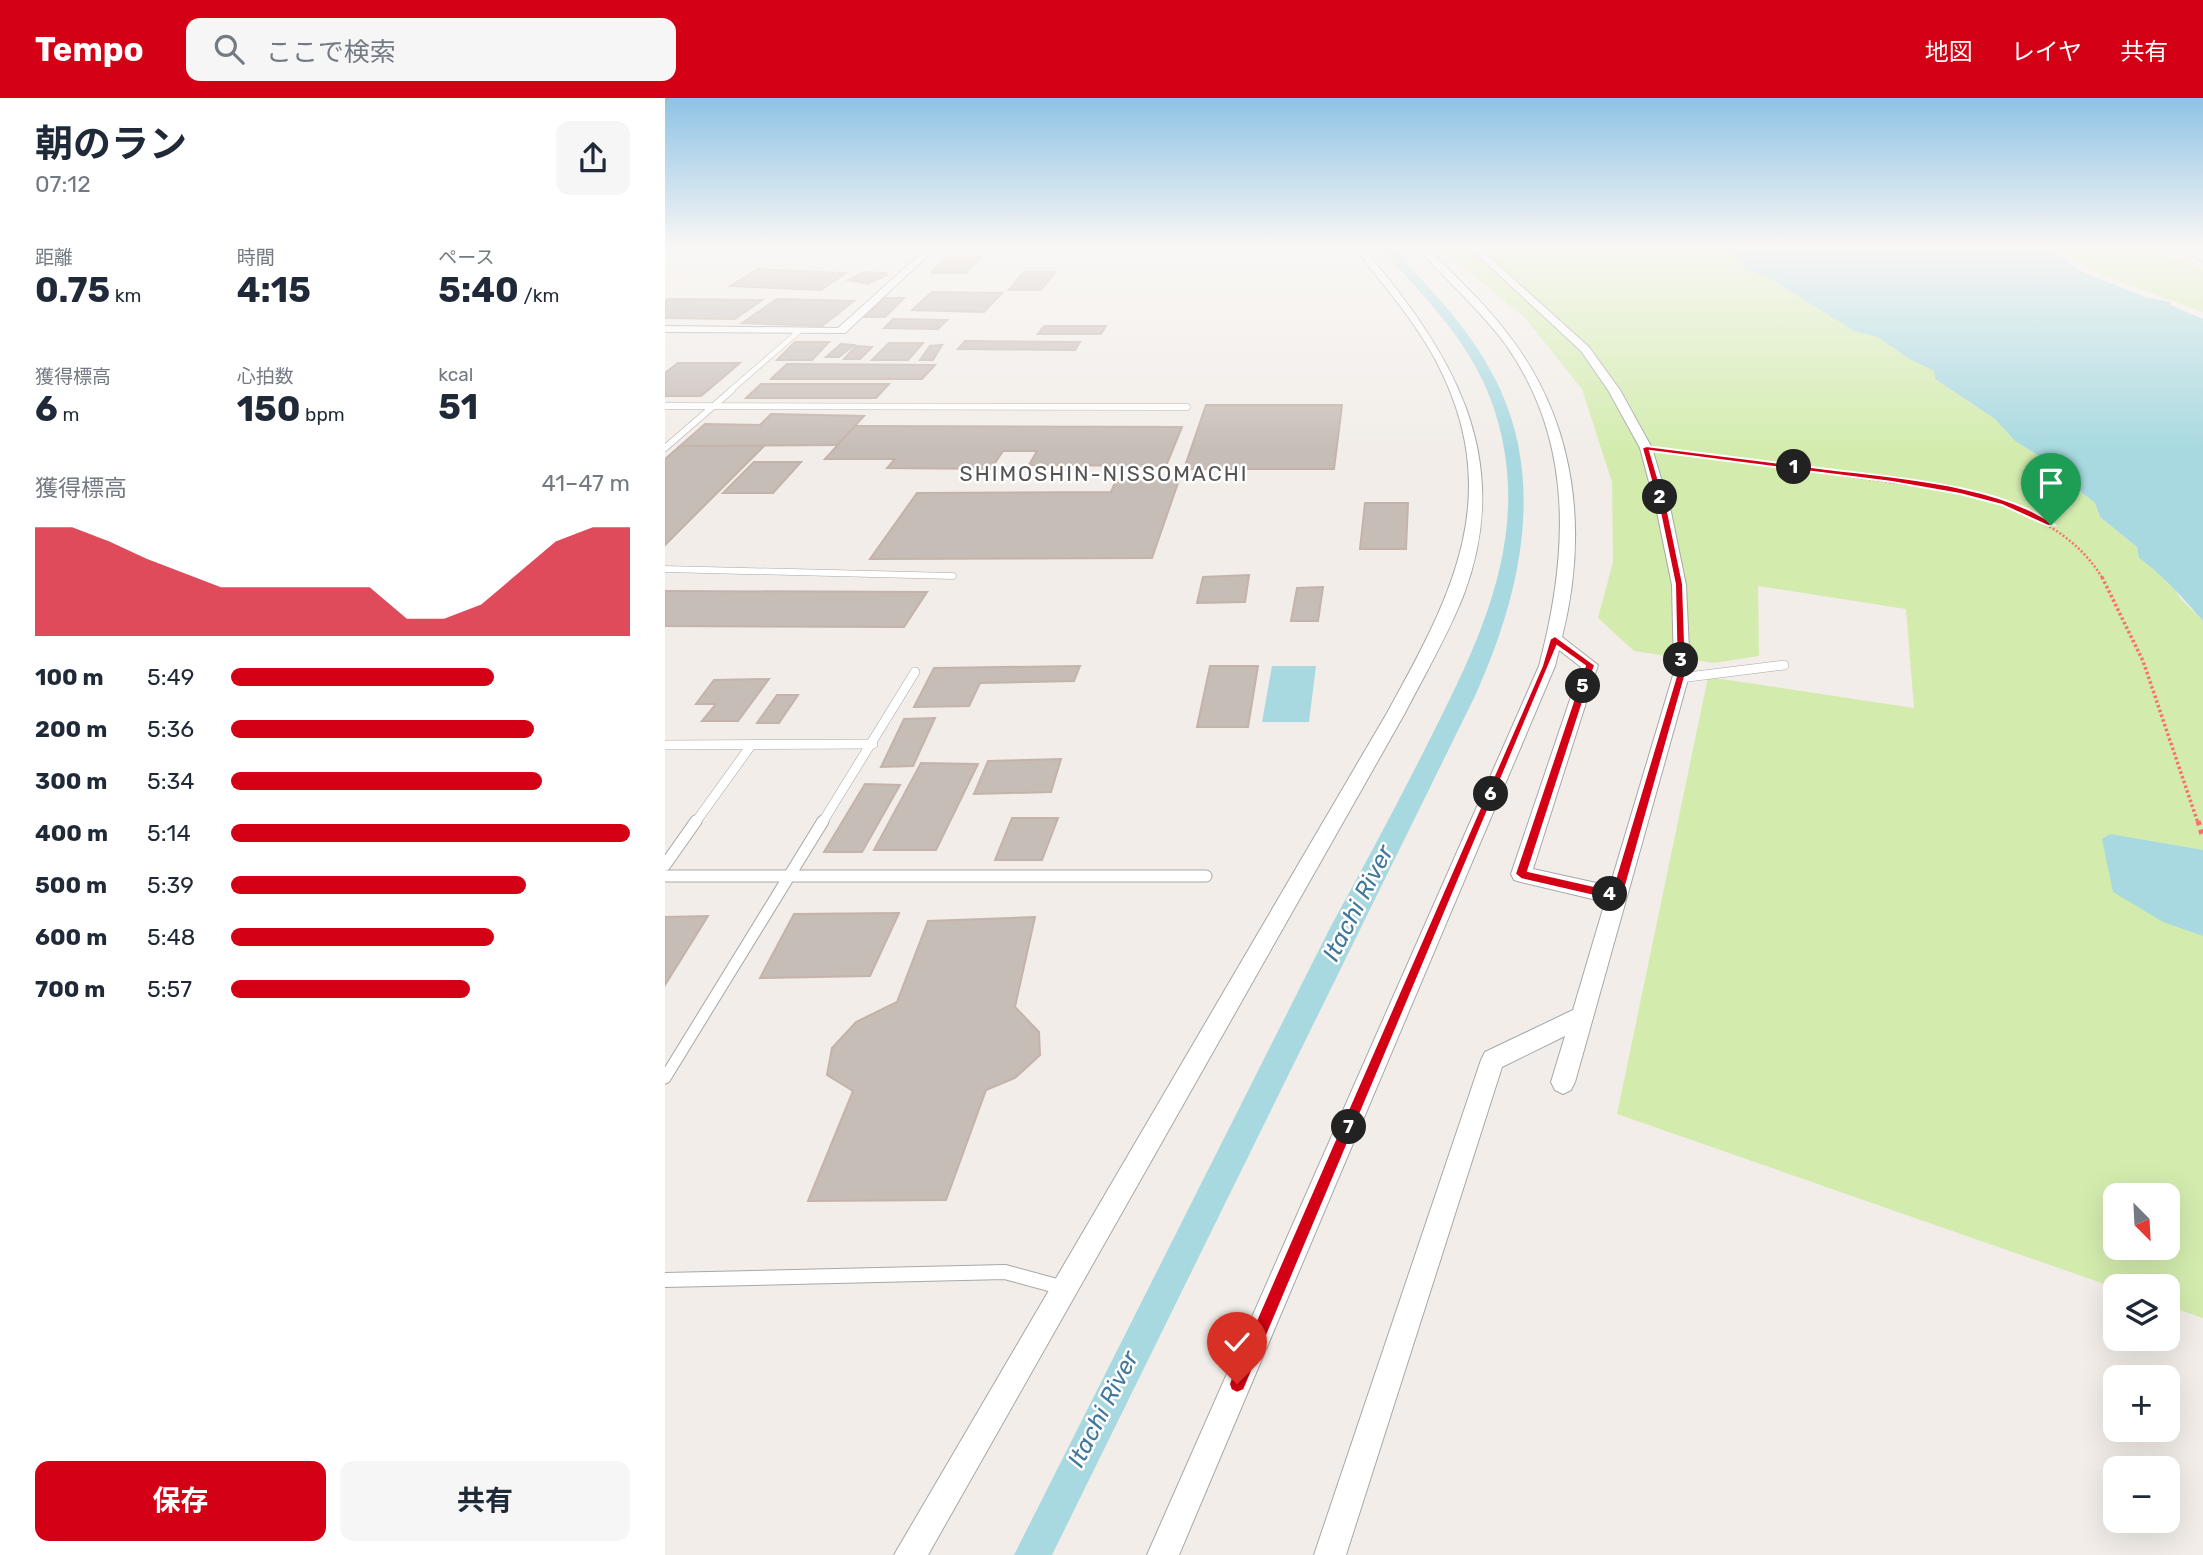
<!DOCTYPE html>
<html lang="ja">
<meta charset="utf-8">
<style>
:root{--surface:#fff;--page:#f6f6f7;--text:#1f2937;--muted:#747a83;--accent:#d30016}
body{margin:0;font-family:Rubik,"Noto Sans JP",sans-serif;background:var(--page);color:var(--text);height:100vh;display:flex;flex-direction:column;font-size:26px;white-space:nowrap}
*{box-sizing:border-box;margin:0}
p{font-size:23px;color:var(--muted)}
.icon{flex:none;width:38px;height:38px;fill:none;stroke:currentColor;stroke-width:2;stroke-linecap:round;stroke-linejoin:round}
.map{position:relative;flex:1;overflow:hidden}
.details{display:flex;flex-direction:column;background:var(--surface);width:665px}
.details>*{flex:none}
.needle{width:46px;rotate:156deg}
.controls{position:absolute;left:1438px;top:1085px;display:grid;gap:14px}
.controls a{display:grid;place-items:center;width:77px;height:77px;border-radius:14px;background:var(--surface);box-shadow:0 7px 28px #0002;font-size:35px}
.pin{position:absolute;display:grid;place-items:center;width:60px;height:60px;color:#fff;margin:-72px -30px;border-radius:50% 50% 50% 0;rotate:-45deg;box-shadow:0 0 7px #0007}
.pin .icon{rotate:45deg}
.km{position:absolute;width:35px;height:35px;margin:-18px;border-radius:50%;background:#222;color:#fff;font-size:19px;line-height:35px;text-align:center}
.round{display:grid;place-items:center;flex:none;width:74px;height:74px;border-radius:14px;background:var(--page)}
.overview{display:flex;align-items:center;justify-content:space-between;height:119px;padding:0 35px}
h1{font-size:38px;font-weight:700;line-height:52px}
.figures{display:grid;grid-template-columns:repeat(3,1fr);gap:10px;height:119px;padding:7px 35px}
.figures div{display:grid;align-content:center}
.figures b{font-size:35px;font-weight:700}
.figures small{font-size:19px;font-weight:400}
.figures p{font-size:19px}
.chart{height:196px;padding:14px 35px}
.chart p{display:flex;justify-content:space-between}
.chart svg{width:100%;height:126px;margin-top:7px;fill:var(--accent);opacity:.7}
.primary-button{display:flex;gap:14px;margin-top:auto;padding:14px 35px}
.primary-button a{flex:1;height:80px;border-radius:14px;background:var(--accent);color:#fff;font-size:28px;font-weight:700;line-height:80px;text-align:center}
.primary-button a+a{background:var(--page);color:var(--text)}
ul{padding:0 35px;list-style:none;font-size:23px}
li{display:grid;grid-template-columns:112px 84px 1fr;align-items:center;height:52px}
li i{height:18px;border-radius:9px;background:var(--accent)}
header{display:flex;align-items:center;gap:42px;box-sizing:border-box;height:98px;padding:0 35px;background:var(--accent);color:#fff}
header strong{font-size:33px}
nav{display:flex;gap:38px;margin-inline-start:auto;font-size:24px}
.search{width:490px;height:63px;background:var(--page);display:flex;align-items:center;gap:18px;box-sizing:border-box;padding:0 24px;border-radius:14px;color:var(--muted);font-size:26px}
main{display:flex;flex:1;min-height:0}
.map>svg:first-child{display:block}
.grass{fill:#d3ecae;fill-rule:evenodd}
.water{fill:#a8d9e0}
.building{fill:#c7bdb7;stroke:#c4b3aa;stroke-width:2}
.lines{fill:none;stroke-linecap:round;stroke-linejoin:round}
.service-far4-casing{stroke:#a8a8a8;stroke-width:6}
.service-far3-casing{stroke:#a8a8a8;stroke-width:7}
.service-far2-casing{stroke:#a8a8a8;stroke-width:10}
.service-far1-casing{stroke:#a8a8a8;stroke-width:13}
.service-casing{stroke:#a8a8a8;stroke-width:16}
.minor-casing{stroke:#a8a8a8;stroke-width:2}
.path-far2{stroke:#fc6e6f;stroke-width:2.5;stroke-dasharray:2 2;stroke-linecap:butt}
.path-far1{stroke:#fc6e6f;stroke-width:3.5;stroke-dasharray:2.5 2.5;stroke-linecap:butt}
.path{stroke:#fc6e6f;stroke-width:5;stroke-dasharray:4.5 4.5;stroke-linecap:butt}
.service-far4{stroke:#fff;stroke-width:5}
.service-far3{stroke:#fff;stroke-width:6}
.service-far2{stroke:#fff;stroke-width:9}
.service-far1{stroke:#fff;stroke-width:11}
.service{stroke:#fff;stroke-width:14}
.minor{fill:#fff;fill-rule:evenodd}
.route{fill:#d30016;stroke:#fff;stroke-width:2}
.labels{text-anchor:middle;stroke-width:5;stroke-linejoin:round;paint-order:stroke}
.far-neighbourhood-label{font-size:21px;letter-spacing:2px;fill:#545454;stroke:#fff}
.water-label{font-size:24px;font-style:italic;fill:#41789c;stroke:#fff}
</style>
<header>
<strong>Tempo</strong>
<div class="search"><svg class="icon" aria-label="search" viewBox="0 0 24 24"><circle cx="10" cy="10" r="6"/><path d="M15 15l6 6"/></svg>ここで検索</div>
<nav><a>地図</a><a>レイヤ</a><a>共有</a></nav>
</header>
<main>
<section class="details">
<div class="overview"><div><h1>朝のラン</h1><p>07:12</p></div><a class="round"><svg class="icon" aria-label="share" viewBox="0 0 24 24"><path d="M12 15V3M7 8l5-5 5 5M5 13v7h14v-7"/></svg></a></div>
<div class="figures">
<div><p>距離</p><b>0.75<small> km</small></b></div>
<div><p>時間</p><b>4:15</b></div>
<div><p>ペース</p><b>5:40<small> /km</small></b></div>
</div>
<div class="figures">
<div><p>獲得標高</p><b>6<small> m</small></b></div>
<div><p>心拍数</p><b>150<small> bpm</small></b></div>
<div><p>kcal</p><b>51</b></div>
</div>
<div class="chart"><p><span>獲得標高</span>41–47 m</p>
<svg viewBox="0 0 160 44" preserveAspectRatio="none"><path d="M0 44V6L10 6L20 11L30 17L40 22L50 27L60 27L70 27L80 27L90 27L100 38L110 38L120 33L130 22L140 11L150 6L160 6V44z"/></svg>
</div>
<ul>
<li><b>100 m</b>5:49<i style="width:66%"></i></li>
<li><b>200 m</b>5:36<i style="width:76%"></i></li>
<li><b>300 m</b>5:34<i style="width:78%"></i></li>
<li><b>400 m</b>5:14<i style="width:100%"></i></li>
<li><b>500 m</b>5:39<i style="width:74%"></i></li>
<li><b>600 m</b>5:48<i style="width:66%"></i></li>
<li><b>700 m</b>5:57<i style="width:60%"></i></li>
</ul>
<div class="primary-button"><a>保存</a><a>共有</a></div>
</section>
<div class="map">
<svg width="1538" height="1457" viewBox="0 0 1538 1457">
<rect width="100%" height="100%" fill="#f2ede8"/>
<!-- grass -->
<g class="grass">
<path d="M774 149H1050L1069 157 1078 170 1109 183 1189 233 1213 239 1244 261 1270 273V281L1330 321 1350 343 1376 359 1392 377 1430 405 1435 419 1472 449 1474 460 1504 482 1515 500 1538 523V1220L1503 1208V1188L1451 1190 952 1016 1043 579 1249 610 1241 511 1093 488 1094 558 1049 565 969 553 933 520 948 464 947 384 917 291 860 220ZM1451 1097H1503V1150H1451Z"/>
<path d="M1387 149H1482L1538 172V214L1435 176Z"/>
</g>
<!-- water -->
<g class="water">
<path d="M714 149H726C767 192 810 236 835 291 881 391 853 503 810 598L387 1457H349L666 828C700 766 733 705 765 641 820 532 871 426 826 302 804 242 756 195 714 149Z"/>
<path d="M1050 149H1385L1417 174 1480 199 1506 204 1505 207 1538 221V523C1516 498 1501 480 1474 460L1472 449 1435 419 1430 405 1379 366 1376 359 1350 343 1330 321 1270 281 1269 273 1244 261 1213 239 1189 233 1109 183 1078 170 1069 157Z"/>
<path d="M607 568H651L644 624H597Z"/>
<path d="M1445 736 1538 752V838L1498 824 1448 794 1437 741Z"/>
</g>
<!-- building -->
<g class="building">
<path d="M282 159H316L301 175H266Z"/>
<path d="M93 171 181 175 156 192 65 188Z"/>
<path d="M199 174 220 175 218 176 222 177 203 186 183 182Z"/>
<path d="M359 174H390L376 192H344Z"/>
<path d="M267 194 337 195 319 214 247 212Z"/>
<path d="M220 200H239L220 219H200Z"/>
<path d="M3 201 97 202 70 221 0 220V203Z"/>
<path d="M112 201 189 203 157 228 77 225Z"/>
<path d="M228 221 282 222 273 231 219 230Z"/>
<path d="M379 228H441L436 236H373Z"/>
<path d="M300 243 415 244 410 252 293 251Z"/>
<path d="M130 244H164L147 262H112Z"/>
<path d="M224 245H258L243 262H207Z"/>
<path d="M176 246 189 247 174 259H161Z"/>
<path d="M277 247 268 262H255L265 248Z"/>
<path d="M191 248 207 249 195 261H179Z"/>
<path d="M13 265H75L36 298H0V275Z"/>
<path d="M122 266 270 267 257 281H106Z"/>
<path d="M96 286H224L211 300H81Z"/>
<path d="M541 307H677L669 371H519Z"/>
<path d="M106 316 199 318 172 347 15 348 40 326 95 327Z"/>
<path d="M190 328 517 329 501 368 364 367 372 353H338L326 371 222 370 230 361H160Z"/>
<path d="M15 348H99L0 447V361Z"/>
<path d="M89 364H136L108 395H58Z"/>
<path d="M451 382H514L487 460 205 461 252 395 446 394Z"/>
<path d="M700 405H743L741 451H695Z"/>
<path d="M584 477 580 504 532 505 538 479Z"/>
<path d="M658 489 653 523H626L632 490Z"/>
<path d="M0 493 262 494 239 529 0 528Z"/>
<path d="M415 568 409 583 315 585 304 608 249 609 269 570Z"/>
<path d="M545 568H593L583 629H532Z"/>
<path d="M104 581 73 623H37L51 606H31L49 582Z"/>
<path d="M112 597H133L114 625H92Z"/>
<path d="M270 620 248 668 216 669 239 621Z"/>
<path d="M396 661 386 694 309 696 323 663Z"/>
<path d="M256 665 313 666 271 752H209Z"/>
<path d="M200 686 235 687 197 754H159Z"/>
<path d="M347 720H393L377 762H330Z"/>
<path d="M234 815 205 878 95 880 129 816Z"/>
<path d="M43 818 0 887V819Z"/>
<path d="M370 819 350 909 374 934 375 957 350 980 321 992 281 1102 143 1103 188 993 162 977 167 950 191 924 232 904 263 823Z"/>
</g>
<g class="lines">
<!-- service-far4 casing -->
<g class="service-far4-casing">
<path id="service-far4" d="M65 293 133 234"/>
</g>
<!-- service-far3 casing -->
<g class="service-far3-casing">
<g id="service-far3">
<path d="M0 308 522 309"/>
<path d="M0 350 67 292"/>
<path d="M0 471 288 478"/>
</g>
</g>
<!-- service-far2 casing -->
<g class="service-far2-casing">
<g id="service-far2">
<path d="M1015 580 1119 567"/>
<path d="M0 647 208 646"/>
<path d="M30 725 87 646"/>
<path d="M157 725 250 574"/>
</g>
</g>
<!-- service-far1 casing -->
<g class="service-far1-casing">
<g id="service-far1">
<path d="M0 767 31 723"/>
<path d="M0 778H541"/>
<path d="M0 980 158 723"/>
</g>
</g>
<!-- service casing -->
<g class="service-casing">
<path id="service" d="M0 1182 340 1174 399 1190"/>
</g>
<!-- minor casing -->
<g class="minor-casing">
<g id="minor">
<path d="M263 149H272L180 235 0 234V228L173 230Z"/>
<path d="M689 149H697C785 252 851 356 799 496 783 537 760 576 740 615L263 1457H229L722 615C789 494 841 395 770 261 748 220 717 186 689 149Z"/>
<path d="M752 149H761C791 179 823 208 848 243 912 329 923 436 897 539L933 567 868 771 945 788 1009 574 1007 487 992 414 975 350 943 292 916 253 804 149H813L924 249 955 292 987 350 1006 414 1021 487 1025 574 910 984 906 992 898 996 890 992 886 984 900 938 837 969 681 1457H649L816 962 820 954 908 912 940 804 856 784 849 782 846 776 916 569 894 552 890 568 514 1457H482L874 568C903 458 910 345 841 247 815 211 781 183 752 149Z"/>
<path d="M1505 149H1516L1538 157V163Z"/>
</g>
</g>
<!-- path-far2 -->
<path class="path-far2" d="M998 352 1295 394C1351 409 1407 429 1438 481"/>
<!-- path-far1 -->
<path class="path-far1" d="M1437 479 1478 563 1533 725"/>
<!-- path -->
<path class="path" d="M1533 723 1538 740"/>
<!-- service-far4 -->
<use href="#service-far4" class="service-far4"/>
<!-- service-far3 -->
<use href="#service-far3" class="service-far3"/>
<!-- service-far2 -->
<use href="#service-far2" class="service-far2"/>
<!-- service-far1 -->
<use href="#service-far1" class="service-far1"/>
<!-- service -->
<use href="#service" class="service"/>
<!-- minor -->
<use href="#minor" class="minor"/>
</g>
<!-- sky -->
<linearGradient id="sky" x2="0" y2="1"><stop stop-color="#8ec3e5"/><stop offset="0.42" stop-color="#f9f7f5"/><stop offset="1" stop-color="#f9f7f5" stop-opacity="0"/></linearGradient>
<rect width="1538" height="353" fill="url(#sky)"/>
<!-- route -->
<path class="route" d="M981 348C1041 356 1102 363 1162 371 1227 379 1337 387 1390 427L1383 428 1337 407 1295 396 1227 384 985 353 1003 414 1018 486 1021 575 958 798 951 803 856 781 850 776 920 568 892 548 579 1292 572 1295 566 1292 564 1286 566 1280 877 568 885 541 890 538 930 567 863 773 947 792 1012 575 1010 486 995 414 977 350Z"/>
<g class="labels">
<!-- far-neighbourhood labels -->
<g class="far-neighbourhood-label">
<text x="439" y="383">SHIMOSHIN-NISSOMACHI</text>
</g>
<!-- water labels -->
<g class="water-label">
<text transform="translate(693 805) rotate(-63)" y="8">Itachi River</text>
<text transform="translate(438 1311) rotate(-63)" y="8">Itachi River</text>
</g>
</g>
</svg>
<div class="controls">
<a><svg class="needle" viewBox="-14 -14 28 28"><path d="M0-13l5 13h-10z" fill="#e53935"/><path d="M0 13l5-13h-10z" fill="#747a83"/></svg></a>
<a><svg class="icon" aria-label="layers" viewBox="0 0 24 24"><path d="M12 4l9 5-9 5-9-5zM3 14l9 5 9-5"/></svg></a>
<a>+</a>
<a>−</a>
</div>
<div class="pin" style="left:1386px;top:427px;background:#1e9e55"><svg class="icon" aria-label="arrive" viewBox="0 0 24 24"><path d="M6 21V4h12l-3 4 3 4H6"/></svg></div>
<div class="pin" style="left:572px;top:1286px;background:#d93025"><svg class="icon" aria-label="check" viewBox="0 0 24 24"><path d="M5 12l5 5 9-10"/></svg></div>
<b class="km" style="left:1129px;top:369px">1</b>
<b class="km" style="left:995px;top:399px">2</b>
<b class="km" style="left:1016px;top:562px">3</b>
<b class="km" style="left:945px;top:796px">4</b>
<b class="km" style="left:918px;top:588px">5</b>
<b class="km" style="left:826px;top:696px">6</b>
<b class="km" style="left:684px;top:1029px">7</b>
</div>
</main>
